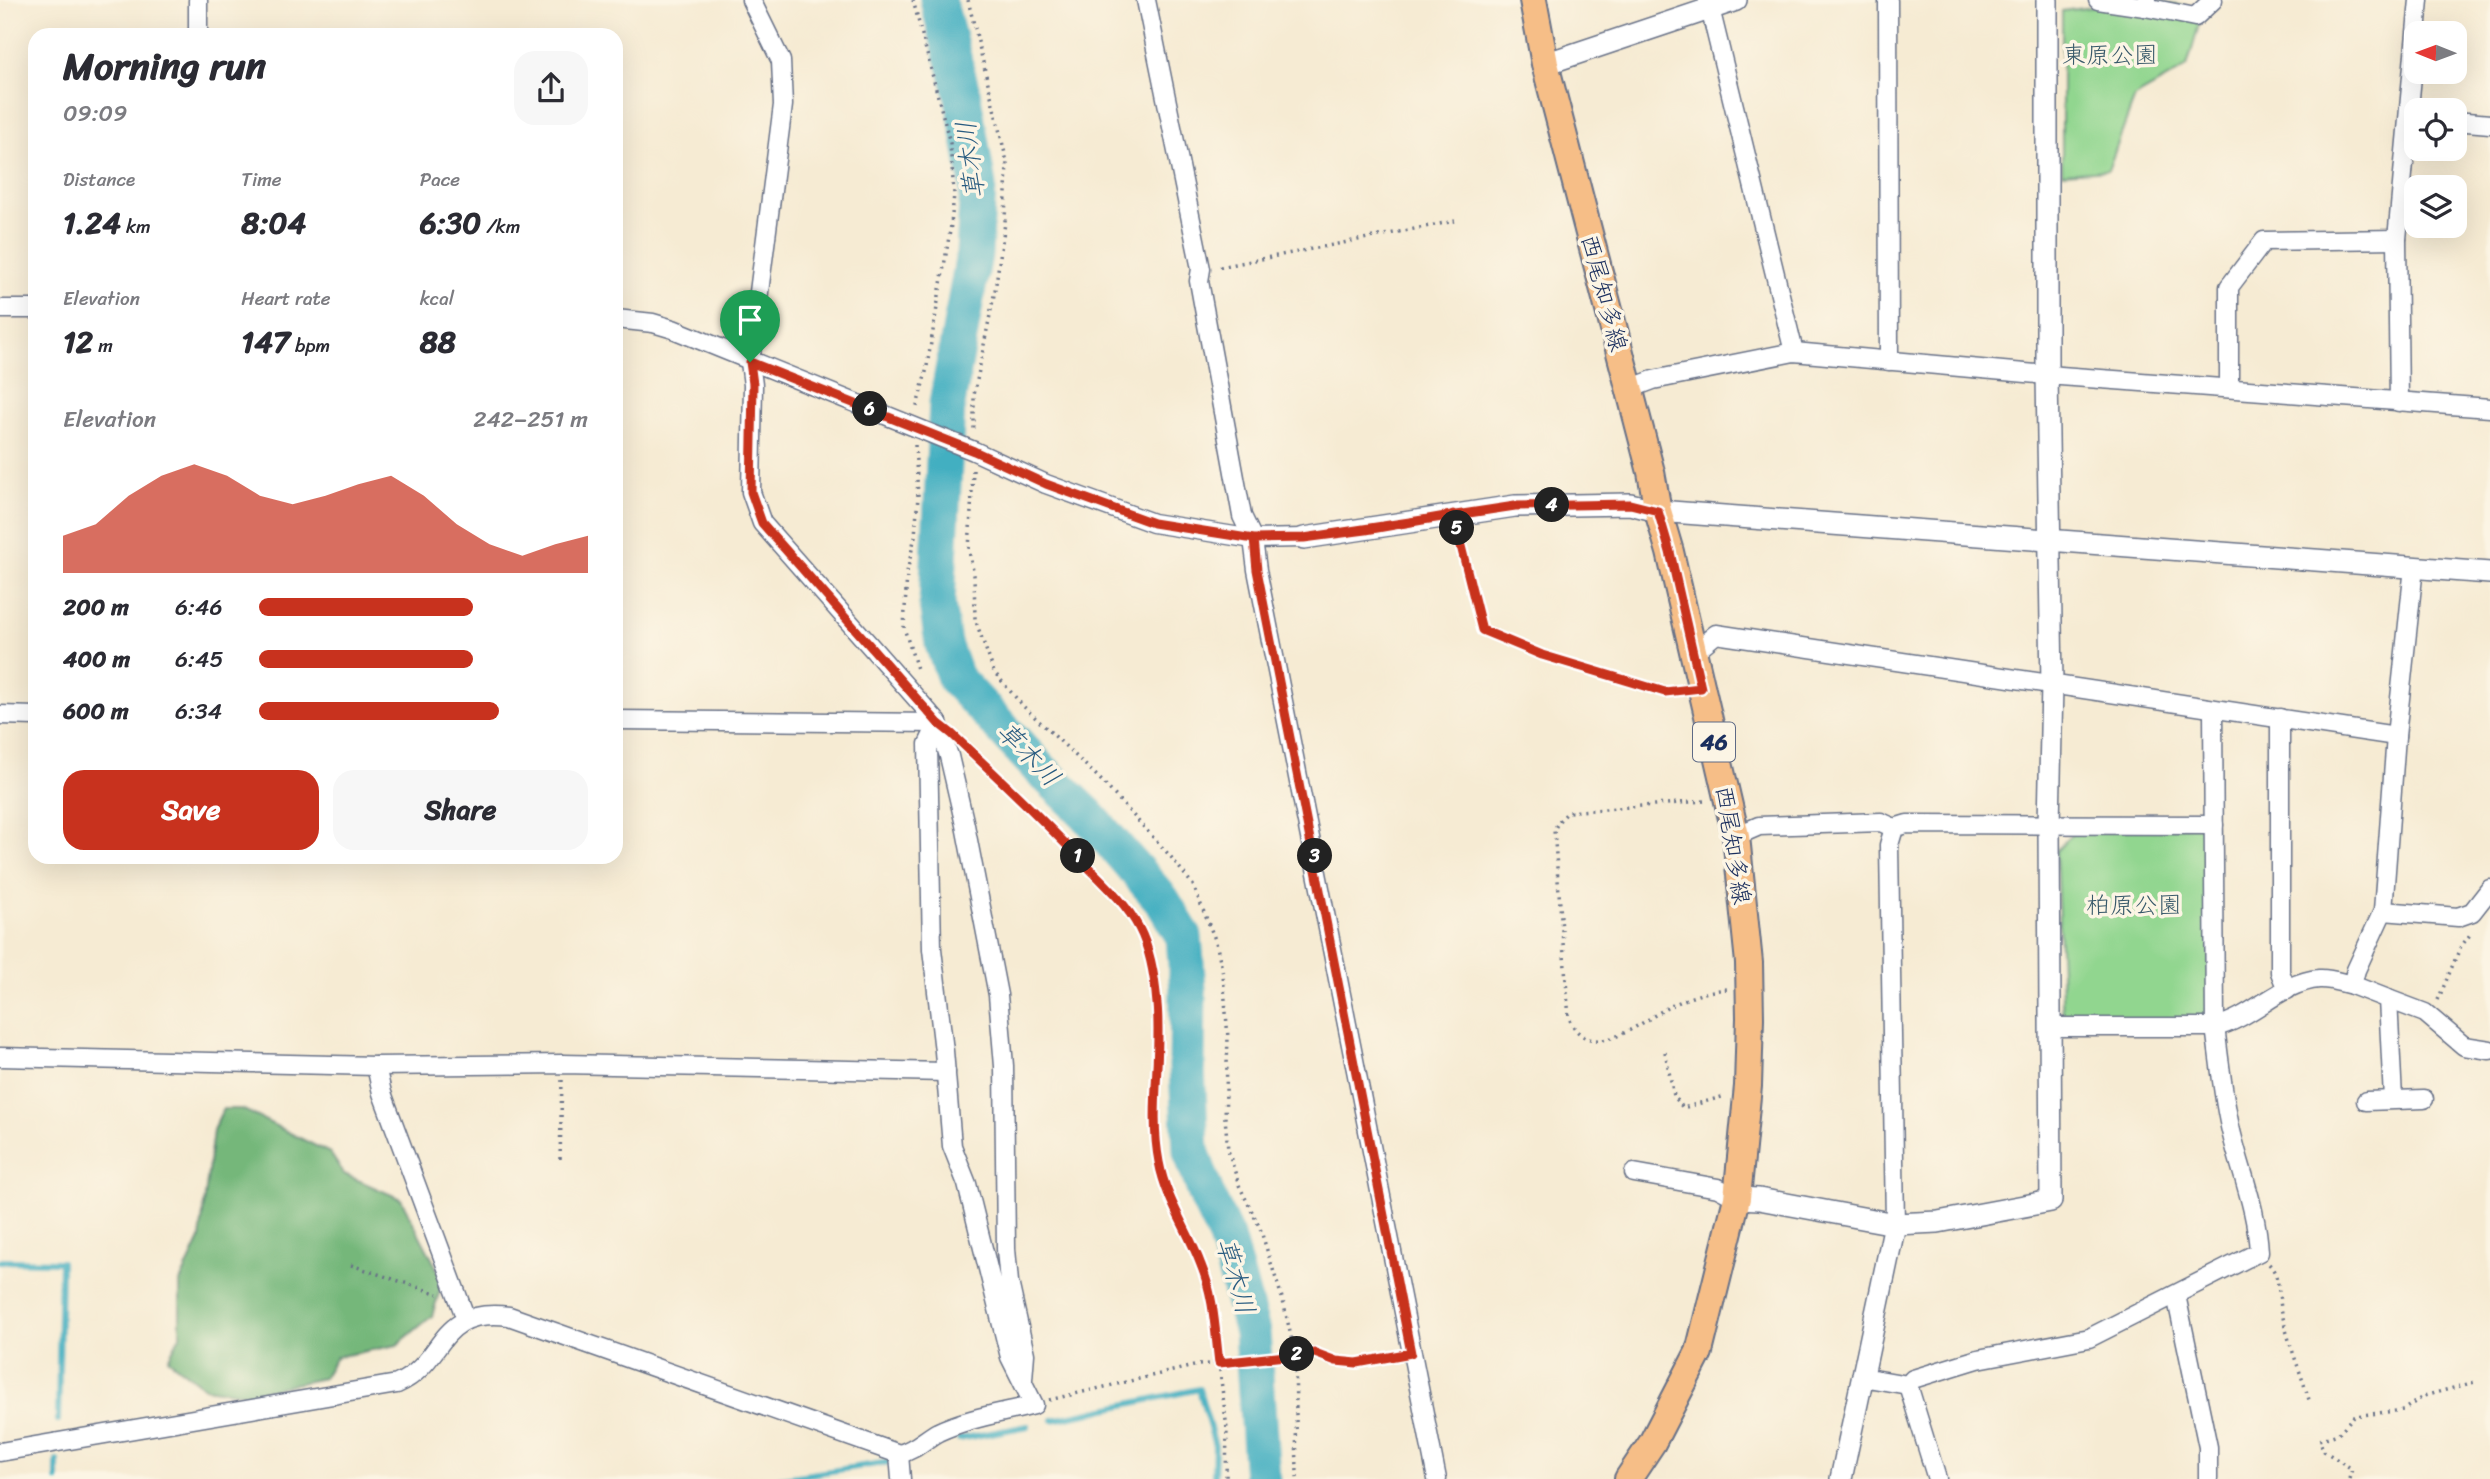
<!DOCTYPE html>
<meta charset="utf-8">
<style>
:root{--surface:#fff;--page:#f7f7f7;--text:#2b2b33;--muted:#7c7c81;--accent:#c8321e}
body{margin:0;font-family:Sriracha,"Klee One",sans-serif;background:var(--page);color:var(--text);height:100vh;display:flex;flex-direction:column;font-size:26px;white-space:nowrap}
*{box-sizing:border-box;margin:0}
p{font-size:23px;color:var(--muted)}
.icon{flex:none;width:38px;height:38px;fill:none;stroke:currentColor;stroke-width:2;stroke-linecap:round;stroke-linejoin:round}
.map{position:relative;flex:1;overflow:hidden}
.side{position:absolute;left:28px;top:28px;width:595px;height:836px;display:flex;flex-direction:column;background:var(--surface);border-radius:21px;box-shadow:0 7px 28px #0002}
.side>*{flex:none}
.needle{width:46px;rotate:271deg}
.fabs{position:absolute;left:2404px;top:21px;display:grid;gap:14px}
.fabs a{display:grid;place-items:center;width:63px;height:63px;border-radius:14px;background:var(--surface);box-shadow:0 7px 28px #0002;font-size:35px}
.pin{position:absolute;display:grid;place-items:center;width:60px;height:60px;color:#fff;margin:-72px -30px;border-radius:50% 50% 50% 0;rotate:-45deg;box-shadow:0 0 7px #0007}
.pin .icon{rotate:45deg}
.km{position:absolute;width:35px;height:35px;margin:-18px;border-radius:50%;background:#222;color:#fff;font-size:19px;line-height:35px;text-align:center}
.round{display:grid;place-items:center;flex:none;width:74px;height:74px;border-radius:21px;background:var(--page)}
.overview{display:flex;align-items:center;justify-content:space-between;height:119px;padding:0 35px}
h1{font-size:38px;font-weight:700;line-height:52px}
.metrics{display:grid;grid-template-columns:repeat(3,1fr);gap:10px;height:119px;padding:7px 35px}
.metrics div{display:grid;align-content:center}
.metrics b{font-size:30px;font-weight:700}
.metrics small{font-size:19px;font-weight:400}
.metrics p{font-size:19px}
.chart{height:196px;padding:14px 35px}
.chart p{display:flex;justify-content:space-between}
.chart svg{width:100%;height:126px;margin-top:7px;fill:var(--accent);opacity:.7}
.button{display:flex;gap:14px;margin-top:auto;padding:14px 35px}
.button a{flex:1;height:80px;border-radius:21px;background:var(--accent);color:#fff;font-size:28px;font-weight:700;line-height:80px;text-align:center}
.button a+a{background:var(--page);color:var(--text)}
ul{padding:0 35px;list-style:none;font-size:23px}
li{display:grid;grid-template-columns:112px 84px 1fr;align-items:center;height:52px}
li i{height:18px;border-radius:9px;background:var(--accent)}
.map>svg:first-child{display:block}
.green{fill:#91d68f;stroke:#568276;stroke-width:2}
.forest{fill:#74b77a;stroke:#48736c;stroke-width:2}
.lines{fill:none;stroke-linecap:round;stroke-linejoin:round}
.stream{stroke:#43afc1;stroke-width:6}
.river{stroke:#43afc1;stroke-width:37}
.minor-casing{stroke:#687187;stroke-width:21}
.tertiary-casing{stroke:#687187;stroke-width:24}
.primary-casing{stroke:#687187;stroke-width:30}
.path{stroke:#687187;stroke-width:3.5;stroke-dasharray:2 5;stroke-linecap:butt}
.minor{stroke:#fff;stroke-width:18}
.tertiary{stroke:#fff;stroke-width:21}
.primary{stroke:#f6be87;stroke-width:26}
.route-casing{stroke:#fff;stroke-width:14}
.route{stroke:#c8321e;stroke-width:9}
.labels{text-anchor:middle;stroke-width:7;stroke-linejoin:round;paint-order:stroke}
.shield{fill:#fcf5e5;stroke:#5e6a86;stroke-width:2}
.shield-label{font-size:23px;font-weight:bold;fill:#1b2f5e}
.park-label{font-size:24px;fill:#38596a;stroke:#fcf5e5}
.street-label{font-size:24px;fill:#1b2f5e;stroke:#fcf5e5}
.water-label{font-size:26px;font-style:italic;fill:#295c81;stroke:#fcf5e5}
</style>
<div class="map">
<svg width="2490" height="1479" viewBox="0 0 2490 1479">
<rect width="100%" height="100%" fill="#fcf5e5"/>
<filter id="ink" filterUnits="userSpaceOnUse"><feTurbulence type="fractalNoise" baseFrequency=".0143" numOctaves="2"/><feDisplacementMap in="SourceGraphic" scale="14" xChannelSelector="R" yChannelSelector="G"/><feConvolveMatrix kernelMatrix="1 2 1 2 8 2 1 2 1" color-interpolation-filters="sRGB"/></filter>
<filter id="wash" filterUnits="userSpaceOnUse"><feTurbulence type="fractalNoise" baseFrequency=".00686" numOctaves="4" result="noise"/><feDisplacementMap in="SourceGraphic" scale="28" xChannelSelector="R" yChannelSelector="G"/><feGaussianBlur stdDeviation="1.57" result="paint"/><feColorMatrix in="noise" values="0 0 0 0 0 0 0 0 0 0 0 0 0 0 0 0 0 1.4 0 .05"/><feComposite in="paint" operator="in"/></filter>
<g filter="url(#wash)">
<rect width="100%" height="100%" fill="#f6ebd3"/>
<!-- green -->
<g class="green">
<path d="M2150 0 2203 10 2187 67 2135 97 2108 170 2062 173V11Z"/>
<path d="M2214 825 2207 1021H2063L2056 851 2074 832Z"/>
</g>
<!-- forest -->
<path class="forest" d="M223 1109H242L330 1153 344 1174 401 1199 443 1280 432 1316 397 1345 336 1357 323 1378 247 1394 205 1388 168 1359 180 1336V1282L200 1239 213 1130Z"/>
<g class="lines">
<!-- stream -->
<g class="stream">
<path d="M0 1261 61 1262 58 1420"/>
<path d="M1053 1420 1199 1389 1215 1446 1214 1479"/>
<path d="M959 1439 1028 1426"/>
<path d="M57 1479V1461"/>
<path d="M778 1479 890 1462"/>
</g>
<!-- river -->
<path class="river" d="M938 0 962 92 978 186 974 254 947 404 937 604 943 644 955 678 1040 769 1087 814 1162 900 1184 937 1188 990 1187 1067 1191 1151 1208 1199 1226 1237 1252 1332 1262 1479"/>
</g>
</g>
<g filter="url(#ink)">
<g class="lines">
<!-- minor casing -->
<g class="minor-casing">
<g id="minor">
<path d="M751 0 781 61 783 105 750 362 753 385 751 492 762 523 938 723 949 756 965 825 998 995 1004 1066 1006 1249 1009 1282 1025 1354 1023 1379"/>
<path d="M1146 0 1201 269 1199 281 1242 516 1253 539 1257 570 1437 1479"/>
<path d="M1708 0 1794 352"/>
<path d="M1888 0 1889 361"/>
<path d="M2098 0 2145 7 2147 0"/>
<path d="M2145 7 2195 17 2213 0"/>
<path d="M198 35V0"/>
<path d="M2455 121 2490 124"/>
<path d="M0 309H35"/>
<path d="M616 319 653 323 673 329 974 451 1046 484 1153 523 1253 539 1304 538"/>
<path d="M2229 387V287L2264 241 2397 239"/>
<path d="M1629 389 1653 380 1794 352 2047 375 2490 408"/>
<path d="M2399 402 2397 239 2419 0"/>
<path d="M1693 653 1716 634 2396 736"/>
<path d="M0 715 35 716"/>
<path d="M2280 718V972L2287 990"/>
<path d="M616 720 938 723"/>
<path d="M1894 828 1889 845 1895 1224"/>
<path d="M1736 836 1759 826 1881 822 1894 828 1907 824 2214 825"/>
<path d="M2383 911 2458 917 2472 912 2490 889"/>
<path d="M2352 985 2388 999 2393 1099"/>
<path d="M2388 999 2425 1013 2464 1046 2490 1050"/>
<path d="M2050 1027H2215L2213 709"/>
<path d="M0 1057 376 1066 563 1064 946 1072"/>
<path d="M376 1066 382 1093 466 1319"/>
<path d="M2366 1101 2424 1099"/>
<path d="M1634 1173 1718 1188 1737 1198"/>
<path d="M2176 1295 2208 1447V1479"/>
<path d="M1862 1377 1908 1385"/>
<path d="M1908 1385 1913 1379 1978 1359 2089 1338 2259 1252C2257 1211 2242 1175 2232 1135 2223 1100 2220 1063 2215 1027 2253 1018 2281 982 2319 979 2330 978 2342 983 2352 985L2356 970 2383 911 2396 736 2414 567"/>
<path d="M1908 1385 1937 1479"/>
<path d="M0 1452 397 1384C447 1362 435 1307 509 1316L899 1454C914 1451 925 1439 938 1432 967 1418 1003 1413 1034 1405L1010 1357 967 1184 952 1146 944 1051 932 949 928 744 938 723"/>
<path d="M899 1454 901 1479"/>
</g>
</g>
<!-- tertiary casing -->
<g class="tertiary-casing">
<g id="tertiary">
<path d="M1545 64 1736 0"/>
<path d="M1304 538 1515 506 1630 504 1658 511 2490 573"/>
<path d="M1737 1198 1759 1199 1895 1224 1938 1222 2051 1201 2049 825 2052 684 2047 375V0"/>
<path d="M1841 1479 1895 1224"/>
</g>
</g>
<!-- primary casing -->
<g class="primary-casing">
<path id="primary" d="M1533 0 1545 64 1651 472 1658 511 1670 552 1736 836 1749 963 1750 1018 1748 1086 1737 1198 1699 1352 1652 1443 1628 1479"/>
</g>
<!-- path -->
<g class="path">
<path d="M913 0 950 143 954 194 951 225 926 372 916 410"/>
<path d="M968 0 1007 162 1005 223 995 290 974 395V431"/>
<path d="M1220 267 1455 221"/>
<path d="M915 445 918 496 915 536 907 572 904 628 917 669"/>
<path d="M973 470 969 551 974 575 975 619 994 672 1022 705 1099 778 1171 857 1193 885 1216 942 1223 974 1228 1038 1225 1118 1228 1150 1239 1185 1260 1228 1283 1301 1295 1354 1297 1479"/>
<path d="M1458 534 1482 630 1542 655 1665 692 1680 691"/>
<path d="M966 747 1043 820 1119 900 1139 928 1148 950 1153 970 1157 1006 1159 1058 1156 1095V1146L1161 1172 1172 1205 1201 1263 1210 1289 1227 1429 1226 1479"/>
<path d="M1704 801 1568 812 1559 821 1554 830 1569 1018C1589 1065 1637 1025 1665 1009 1684 999 1705 991 1727 989"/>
<path d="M2438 1000 2460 948 2472 932"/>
<path d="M1665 1052 1674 1096 1683 1108 1725 1096"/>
<path d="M560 1159 562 1080"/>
<path d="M2269 1264C2279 1275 2278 1288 2280 1301 2285 1337 2300 1369 2310 1403"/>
<path d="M351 1265 438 1294"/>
<path d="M1049 1400 1198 1365 1315 1353 1347 1363 1395 1356"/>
<path d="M2349 1479 2352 1469 2324 1451 2319 1440 2338 1434 2354 1416 2403 1410 2424 1396 2478 1381"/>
</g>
<!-- minor -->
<use href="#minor" class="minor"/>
<!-- tertiary -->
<use href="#tertiary" class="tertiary"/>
<!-- primary -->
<use href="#primary" class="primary"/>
</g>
</g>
<g class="lines" filter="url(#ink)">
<!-- route casing -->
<g class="route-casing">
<path id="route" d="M750 362 753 384 751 492 762 523 938 723 952 734C997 776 1042 819 1084 863 1104 883 1126 903 1139 928 1151 951 1155 978 1157 1004 1162 1057 1149 1110 1159 1162 1166 1200 1188 1230 1201 1265 1214 1296 1215 1330 1219 1363L1315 1353 1336 1361 1357 1363 1411 1353 1257 570 1254 539 1304 538 1515 506 1630 504 1658 511 1670 552 1701 688 1665 692 1542 655 1482 630 1453 514 1451 515 1366 530 1304 538 1254 539 1153 523 1046 484 974 451 750 362"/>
</g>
<!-- route -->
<use href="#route" class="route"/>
</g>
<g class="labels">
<!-- shield labels -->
<rect class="shield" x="1693" y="722.5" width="42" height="39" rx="5"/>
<g class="shield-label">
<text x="1714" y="750">46</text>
</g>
<!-- park labels -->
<g class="park-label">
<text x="2110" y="63">東原公園</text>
<text x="2134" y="913">柏原公園</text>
</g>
<!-- street labels -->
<g class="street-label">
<text transform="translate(1604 293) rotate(75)" y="8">西尾知多線</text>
<text transform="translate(1733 845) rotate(81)" y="8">西尾知多線</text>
</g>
<!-- water labels -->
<g class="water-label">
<text transform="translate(970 160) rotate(-97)" y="9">草木川</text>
<text transform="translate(1029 754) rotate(46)" y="9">草木川</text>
<text transform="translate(1236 1276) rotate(74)" y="9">草木川</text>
</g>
</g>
</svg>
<div class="fabs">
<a><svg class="needle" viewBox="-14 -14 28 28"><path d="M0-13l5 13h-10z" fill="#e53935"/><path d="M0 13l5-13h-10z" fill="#7c7c81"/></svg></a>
<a><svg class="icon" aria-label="locate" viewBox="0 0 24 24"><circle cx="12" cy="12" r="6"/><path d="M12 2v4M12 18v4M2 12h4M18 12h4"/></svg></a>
<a><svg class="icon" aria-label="layers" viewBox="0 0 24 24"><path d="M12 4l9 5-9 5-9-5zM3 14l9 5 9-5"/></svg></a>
</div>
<div class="pin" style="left:750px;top:362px;background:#1e9e55"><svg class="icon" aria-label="arrive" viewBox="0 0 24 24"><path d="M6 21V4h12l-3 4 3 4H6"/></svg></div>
<b class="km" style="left:1078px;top:856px">1</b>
<b class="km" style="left:1297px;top:1354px">2</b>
<b class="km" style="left:1315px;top:856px">3</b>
<b class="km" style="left:1552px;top:505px">4</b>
<b class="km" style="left:1457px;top:528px">5</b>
<b class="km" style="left:870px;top:409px">6</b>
<section class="side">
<div class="overview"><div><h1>Morning run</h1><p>09:09</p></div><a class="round"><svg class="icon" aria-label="share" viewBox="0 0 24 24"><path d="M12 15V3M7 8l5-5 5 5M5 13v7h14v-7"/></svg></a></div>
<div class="metrics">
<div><p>Distance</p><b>1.24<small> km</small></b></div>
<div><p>Time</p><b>8:04</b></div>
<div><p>Pace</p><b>6:30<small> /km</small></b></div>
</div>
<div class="metrics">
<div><p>Elevation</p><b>12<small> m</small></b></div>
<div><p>Heart rate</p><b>147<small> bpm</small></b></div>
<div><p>kcal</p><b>88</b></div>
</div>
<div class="chart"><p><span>Elevation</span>242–251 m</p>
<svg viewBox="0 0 160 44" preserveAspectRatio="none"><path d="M0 44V31L10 27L20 17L30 10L40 6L50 10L60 17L70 20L80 17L90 13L100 10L110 17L120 27L130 34L140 38L150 34L160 31V44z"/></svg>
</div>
<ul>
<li><b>200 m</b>6:46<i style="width:65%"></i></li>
<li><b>400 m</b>6:45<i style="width:65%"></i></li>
<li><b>600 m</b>6:34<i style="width:73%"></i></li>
</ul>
<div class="button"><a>Save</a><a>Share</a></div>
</section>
</div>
